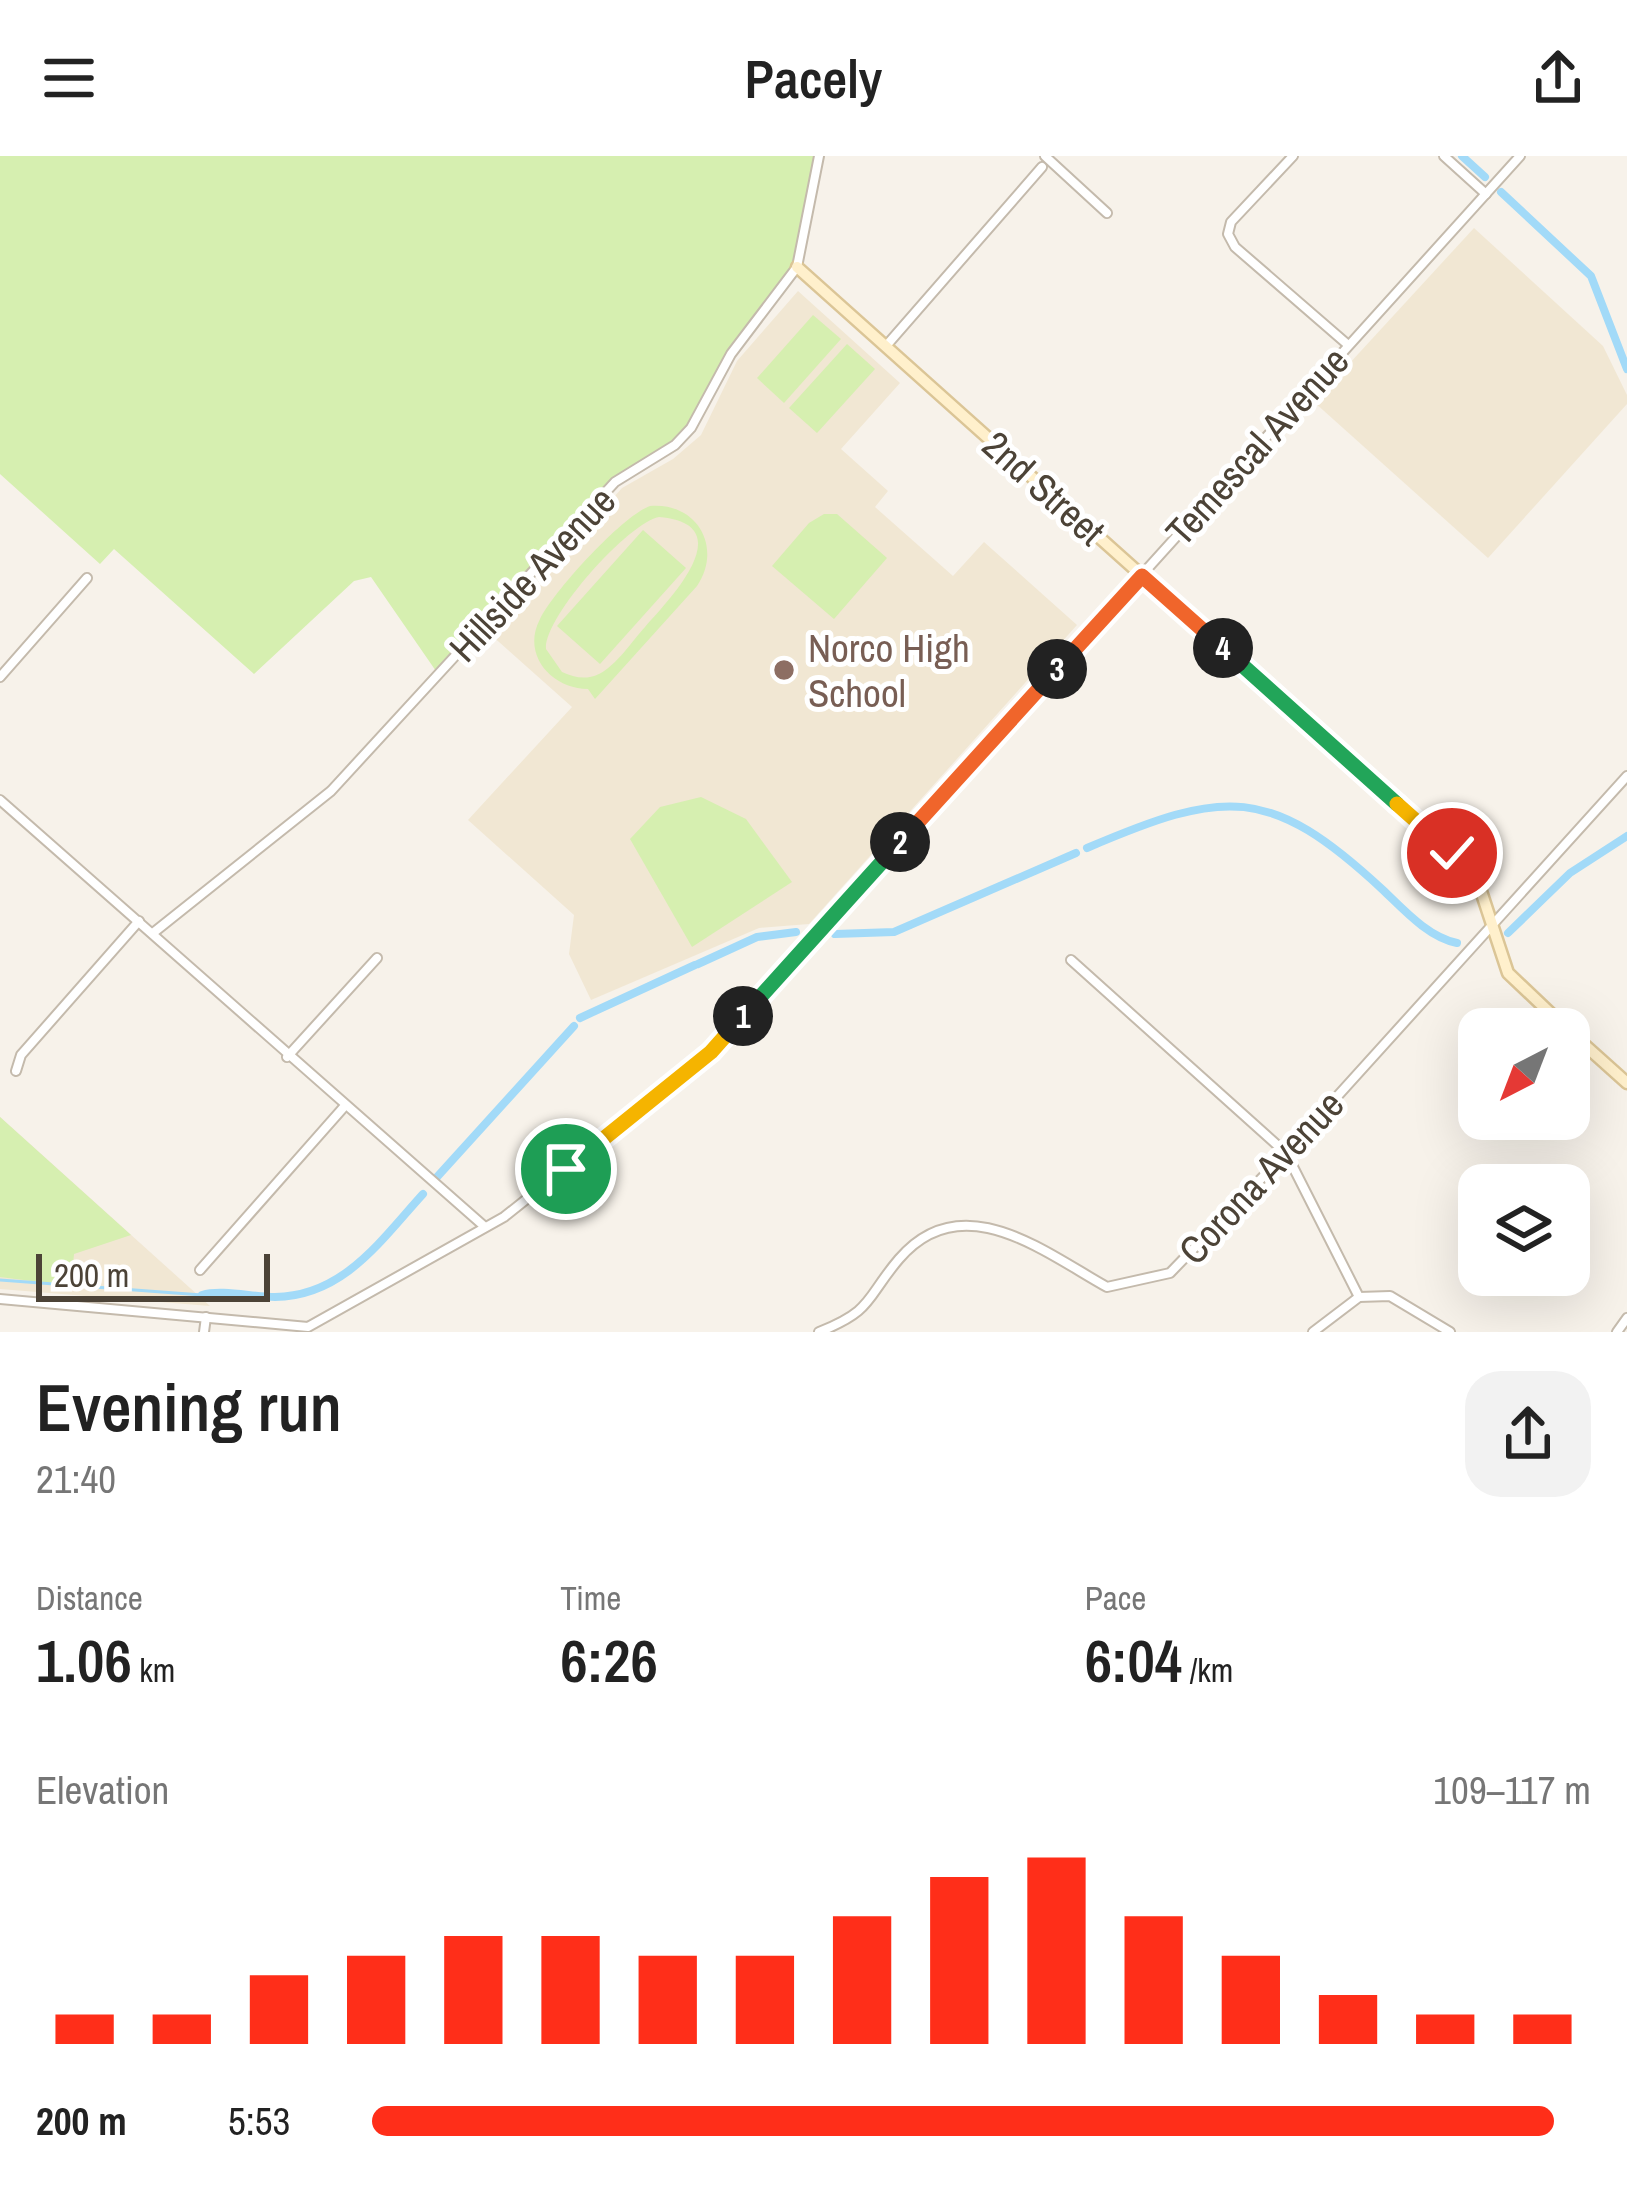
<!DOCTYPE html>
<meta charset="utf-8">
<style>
:root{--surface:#fff;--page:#f2f2f2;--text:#222;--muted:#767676;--accent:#ff2e19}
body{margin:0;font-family:"Archivo Narrow",sans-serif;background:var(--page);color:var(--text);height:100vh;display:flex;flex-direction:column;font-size:45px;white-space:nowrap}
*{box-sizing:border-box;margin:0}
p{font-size:39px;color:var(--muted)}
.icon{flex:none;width:66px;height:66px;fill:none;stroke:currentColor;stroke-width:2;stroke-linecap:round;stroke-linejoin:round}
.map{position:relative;height:1176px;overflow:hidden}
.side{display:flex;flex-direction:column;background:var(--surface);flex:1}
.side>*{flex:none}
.needle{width:78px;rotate:222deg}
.fabs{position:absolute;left:1458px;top:852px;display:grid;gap:24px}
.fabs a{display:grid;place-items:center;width:132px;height:132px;border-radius:24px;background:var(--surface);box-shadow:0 12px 48px #0002;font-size:60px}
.scale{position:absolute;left:36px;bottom:30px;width:234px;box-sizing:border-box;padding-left:12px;border:6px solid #4c4337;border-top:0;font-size:33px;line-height:42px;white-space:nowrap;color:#4c4337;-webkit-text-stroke:9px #fff;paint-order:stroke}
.pin{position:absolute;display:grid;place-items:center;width:102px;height:102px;color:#fff;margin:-51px;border:6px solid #fff;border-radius:50%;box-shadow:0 3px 12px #0007}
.km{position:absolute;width:60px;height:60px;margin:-30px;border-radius:50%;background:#222;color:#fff;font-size:33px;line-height:60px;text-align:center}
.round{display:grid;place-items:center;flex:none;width:126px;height:126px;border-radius:36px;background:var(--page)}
.headline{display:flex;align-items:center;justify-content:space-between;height:204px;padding:0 36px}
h1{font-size:66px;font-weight:600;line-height:90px}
.figures{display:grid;grid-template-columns:repeat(3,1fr);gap:18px;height:204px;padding:12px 36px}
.figures div{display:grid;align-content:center}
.figures b{font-size:60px;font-weight:600}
.figures small{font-size:33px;font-weight:400}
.figures p{font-size:33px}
.chart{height:336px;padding:24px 36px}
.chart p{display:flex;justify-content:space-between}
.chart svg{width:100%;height:216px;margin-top:12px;stroke:var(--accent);stroke-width:6}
ul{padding:0 36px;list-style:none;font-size:39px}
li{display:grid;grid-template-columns:192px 144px 1fr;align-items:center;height:90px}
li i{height:30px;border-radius:15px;background:var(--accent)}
header{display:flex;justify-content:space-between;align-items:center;height:156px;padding:0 36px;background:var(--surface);font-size:54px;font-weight:600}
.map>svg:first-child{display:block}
.education{fill:#f1e7d3}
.green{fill:#d6efb0;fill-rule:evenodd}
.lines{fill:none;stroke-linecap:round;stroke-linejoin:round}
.stream{stroke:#a2daf8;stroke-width:3}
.canal{stroke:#a2daf8;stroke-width:8}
.street-casing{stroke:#c4baac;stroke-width:12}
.secondary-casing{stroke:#dbc596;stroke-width:15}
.street{stroke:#fff;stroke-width:8}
.secondary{stroke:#fff0cc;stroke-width:10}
.split-1-casing{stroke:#fff;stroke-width:24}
.split-2-casing{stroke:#fff;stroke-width:24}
.split-3-casing{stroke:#fff;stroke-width:24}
.split-4-casing{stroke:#fff;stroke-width:24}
.split-5-casing{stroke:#fff;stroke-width:24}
.split-6-casing{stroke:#fff;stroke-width:24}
.split-1{stroke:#f5b400;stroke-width:15}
.split-2{stroke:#22a559;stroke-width:15}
.split-3{stroke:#f0652b;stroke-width:15}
.split-4{stroke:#f0652b;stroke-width:15}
.split-5{stroke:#22a559;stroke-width:15}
.split-6{stroke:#f5b400;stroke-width:15}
.education-dot{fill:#8d6e63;stroke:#fff;stroke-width:4.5}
.labels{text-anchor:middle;stroke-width:10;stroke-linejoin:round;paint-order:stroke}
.street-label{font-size:39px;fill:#4c4337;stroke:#fff}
.education-label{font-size:39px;fill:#785e54;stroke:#fff;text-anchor:start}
</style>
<header><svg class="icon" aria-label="menu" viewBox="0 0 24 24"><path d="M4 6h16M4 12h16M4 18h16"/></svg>Pacely<svg class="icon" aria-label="share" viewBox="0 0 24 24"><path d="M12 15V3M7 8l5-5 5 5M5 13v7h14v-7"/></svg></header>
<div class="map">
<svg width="1627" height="1176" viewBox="0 0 1627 1176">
<rect width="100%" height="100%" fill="#f7f2ea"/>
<!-- education -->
<g class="education">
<path d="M1474 72 1603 190 1627 239V248L1488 402 1314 246Z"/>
<path d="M798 135 900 227 841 293 888 335 875 351 953 420 984 386 1077 469 809 768 759 772 591 844 569 798 574 759 468 664 572 551 490 478 622 332 673 303 701 279 737 205Z"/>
<path d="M0 961 210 1150 0 1133Z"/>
</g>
<!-- green -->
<g class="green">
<path d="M0 0H819L797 111 731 198 706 249 675 289 615 326 438 518 371 421 354 425 254 518 114 393 100 408 0 318Z"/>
<path d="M813 159 841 183 784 247 757 222Z"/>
<path d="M847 188 875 213 817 277 789 252Z"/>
<path d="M650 350C697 346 723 391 697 430L595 543 588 533C552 533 521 499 540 463 554 435 622 360 650 350ZM659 361C743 368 669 444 645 471 632 485 617 509 599 518 586 524 575 522 562 516L546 493C544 461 628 367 659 361Z"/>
<path d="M824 358H837L887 402 834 463 772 410 809 367Z"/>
<path d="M643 374 686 412 600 508 557 470Z"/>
<path d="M701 641 746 663 792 726 692 791 630 683 660 651Z"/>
<path d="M0 961 131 1079 74 1098 71 1130 0 1121Z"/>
</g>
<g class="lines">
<!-- stream -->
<path class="stream" d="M0 1124 202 1139"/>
<!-- canal -->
<g class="canal">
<path d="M1462 0 1485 21"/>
<path d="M1501 36 1591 120 1627 213"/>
<path d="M1087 692C1225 633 1269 628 1383 734 1404 754 1428 781 1457 787"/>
<path d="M1508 777 1570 717 1627 680"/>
<path d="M835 778 894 776 1076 697"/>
<path d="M698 808 757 781 796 776"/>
<path d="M580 862 695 809"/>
<path d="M437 1021 574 870"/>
<path d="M202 1139C222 1133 252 1141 275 1141 344 1140 381 1084 423 1038"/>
</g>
<!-- street casing -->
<g class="street-casing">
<g id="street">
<path d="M1045 0 1107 57"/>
<path d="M1293 0 1231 66 1228 78 1235 91 1347 188"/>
<path d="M1444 0 1486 38"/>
<path d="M886 190 1042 11"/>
<path d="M0 521 87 422"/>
<path d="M0 644 485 1071"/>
<path d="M153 777 331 635 615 326 675 289 691 272 731 198 797 111 819 0"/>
<path d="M1071 804 1286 997 1359 1141"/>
<path d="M287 901 377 802"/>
<path d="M16 915 21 899 139 765"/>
<path d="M200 1114 343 952"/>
<path d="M1359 1141 1390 1140 1450 1176"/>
<path d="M0 1143 308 1171 504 1061 711 896 1520 0"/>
<path d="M204 1176 206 1161"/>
<path d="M819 1176C874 1154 865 1143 899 1103 962 1029 1044 1096 1107 1131L1170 1117 1286 997 1627 620"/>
<path d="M1313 1176 1359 1141"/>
<path d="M1617 1176 1627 1162"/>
</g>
</g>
<!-- secondary casing -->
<g class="secondary-casing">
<g id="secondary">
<path d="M797 111 1452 697 1481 735 1508 817 1567 873"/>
<path d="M1569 875 1627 927"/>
</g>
</g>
<!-- street -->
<use href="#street" class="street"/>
<!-- secondary -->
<use href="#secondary" class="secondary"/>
</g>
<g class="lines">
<!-- split-1 casing -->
<g class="split-1-casing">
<path id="split-1" d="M566 1013 711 896 743 860"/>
</g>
<!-- split-2 casing -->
<g class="split-2-casing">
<path id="split-2" d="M743 860 900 686"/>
</g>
<!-- split-3 casing -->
<g class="split-3-casing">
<path id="split-3" d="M900 686 1057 513"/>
</g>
<!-- split-4 casing -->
<g class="split-4-casing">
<path id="split-4" d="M1057 513 1142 420 1223 492"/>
</g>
<!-- split-5 casing -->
<g class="split-5-casing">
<path id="split-5" d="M1223 492 1397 648"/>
</g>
<!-- split-6 casing -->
<g class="split-6-casing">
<path id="split-6" d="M1397 648 1452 697"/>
</g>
<!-- split-1 -->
<use href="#split-1" class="split-1"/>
<!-- split-2 -->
<use href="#split-2" class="split-2"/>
<!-- split-3 -->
<use href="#split-3" class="split-3"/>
<!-- split-4 -->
<use href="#split-4" class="split-4"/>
<!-- split-5 -->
<use href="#split-5" class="split-5"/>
<!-- split-6 -->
<use href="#split-6" class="split-6"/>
</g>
<!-- markers -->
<circle class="education-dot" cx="784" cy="514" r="12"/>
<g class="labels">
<!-- street labels -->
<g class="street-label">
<text transform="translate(1257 290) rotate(-48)" y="14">Temescal Avenue</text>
<text transform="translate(1044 332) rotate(42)" y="14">2nd Street</text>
<text transform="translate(532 418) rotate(-47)" y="14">Hillside Avenue</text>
<text transform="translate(1261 1021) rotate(-47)" y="14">Corona Avenue</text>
</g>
<!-- education labels -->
<g class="education-label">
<text x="808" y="506">Norco High<tspan x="808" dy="45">School</tspan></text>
</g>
</g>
</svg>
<div class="fabs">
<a><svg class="needle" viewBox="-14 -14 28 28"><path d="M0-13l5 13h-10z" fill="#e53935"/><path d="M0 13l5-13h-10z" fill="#767676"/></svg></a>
<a><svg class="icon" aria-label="layers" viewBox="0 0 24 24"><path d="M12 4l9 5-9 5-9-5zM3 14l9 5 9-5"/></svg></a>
</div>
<div class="scale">200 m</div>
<div class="pin" style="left:566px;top:1013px;background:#1e9e55"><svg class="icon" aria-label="arrive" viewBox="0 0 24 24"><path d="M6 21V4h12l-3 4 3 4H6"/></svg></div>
<div class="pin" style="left:1452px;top:697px;background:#d93025"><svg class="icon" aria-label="check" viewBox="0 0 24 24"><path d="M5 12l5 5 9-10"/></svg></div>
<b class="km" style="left:743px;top:860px">1</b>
<b class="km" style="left:900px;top:686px">2</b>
<b class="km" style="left:1057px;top:513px">3</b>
<b class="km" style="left:1223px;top:492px">4</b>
</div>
<section class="side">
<div class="headline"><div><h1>Evening run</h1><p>21:40</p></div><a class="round"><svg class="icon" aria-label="share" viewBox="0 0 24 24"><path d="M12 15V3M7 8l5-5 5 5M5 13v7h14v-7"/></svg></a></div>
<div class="figures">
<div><p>Distance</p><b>1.06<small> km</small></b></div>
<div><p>Time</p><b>6:26</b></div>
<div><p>Pace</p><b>6:04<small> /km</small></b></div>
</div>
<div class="chart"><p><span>Elevation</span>109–117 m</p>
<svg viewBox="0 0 160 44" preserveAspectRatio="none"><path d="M5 44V38M15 44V38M25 44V30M35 44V26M45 44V22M55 44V22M65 44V26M75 44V26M85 44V18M95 44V10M105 44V6M115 44V18M125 44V26M135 44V34M145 44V38M155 44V38"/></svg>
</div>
<ul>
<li><b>200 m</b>5:53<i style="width:97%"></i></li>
</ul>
</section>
